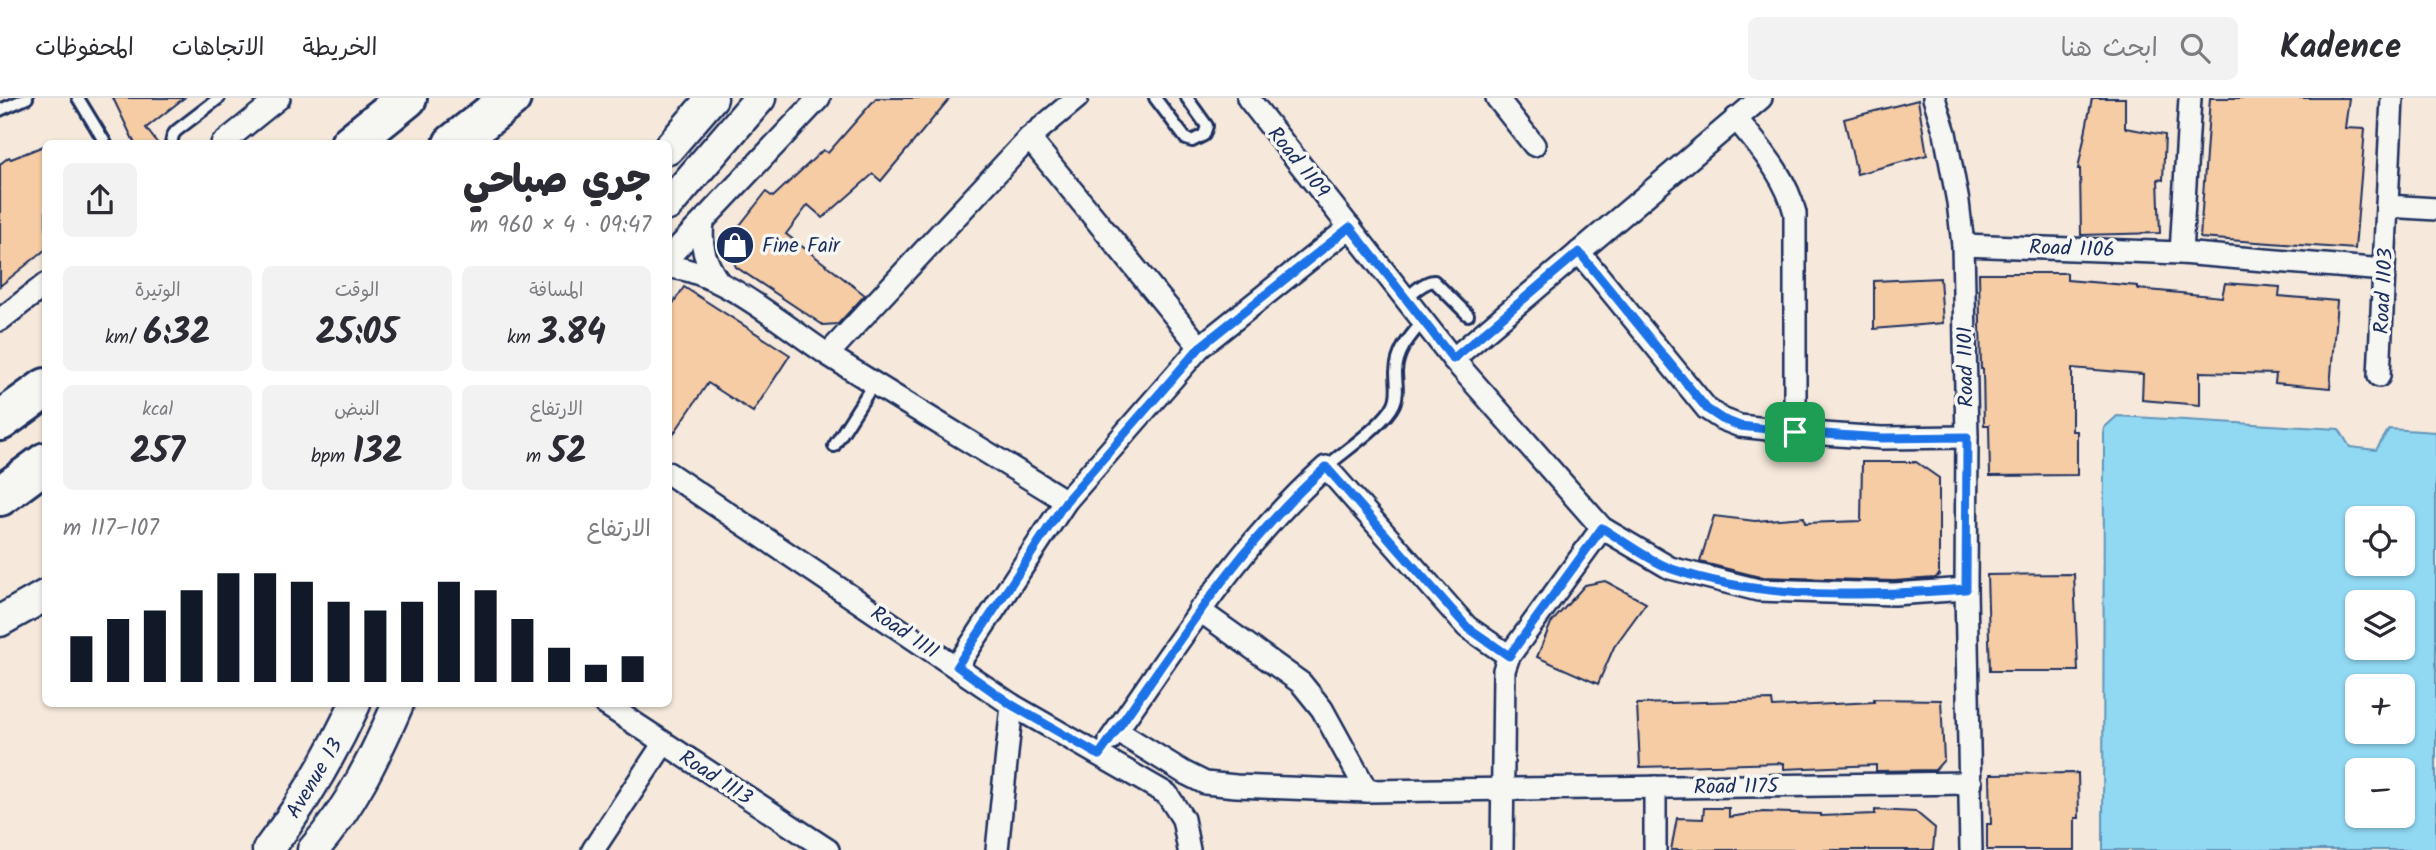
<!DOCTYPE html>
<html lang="ar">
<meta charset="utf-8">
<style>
:root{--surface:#fff;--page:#f2f2f3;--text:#2b2b33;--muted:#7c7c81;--line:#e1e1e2;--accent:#111827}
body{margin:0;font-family:Kalam,"Playpen Sans Arabic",sans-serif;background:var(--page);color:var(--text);direction:rtl;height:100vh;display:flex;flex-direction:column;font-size:26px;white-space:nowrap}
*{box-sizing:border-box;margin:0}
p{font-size:23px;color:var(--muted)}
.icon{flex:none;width:38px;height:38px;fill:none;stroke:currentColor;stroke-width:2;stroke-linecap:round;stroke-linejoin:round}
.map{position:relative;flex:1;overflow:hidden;direction:ltr}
.panel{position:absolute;left:42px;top:42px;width:630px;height:567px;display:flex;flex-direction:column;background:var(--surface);border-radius:10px;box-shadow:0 2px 5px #0004;direction:rtl}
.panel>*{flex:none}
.fabs{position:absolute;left:2345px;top:408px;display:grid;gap:14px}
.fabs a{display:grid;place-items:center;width:70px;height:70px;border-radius:10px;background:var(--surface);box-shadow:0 2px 5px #0004;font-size:35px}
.pin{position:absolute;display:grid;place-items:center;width:60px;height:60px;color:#fff;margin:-30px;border-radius:14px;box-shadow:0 4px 10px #0006}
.round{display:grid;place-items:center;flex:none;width:74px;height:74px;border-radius:10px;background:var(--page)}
.head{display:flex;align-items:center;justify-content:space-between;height:119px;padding:0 21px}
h1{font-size:38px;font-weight:800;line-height:52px}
.metrics{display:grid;grid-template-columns:repeat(3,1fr);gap:10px;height:119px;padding:7px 21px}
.metrics div{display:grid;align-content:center;border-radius:10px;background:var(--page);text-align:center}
.metrics b{font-size:35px;font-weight:800}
.metrics small{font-size:19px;font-weight:400}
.metrics p{font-size:19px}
.chart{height:196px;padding:14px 21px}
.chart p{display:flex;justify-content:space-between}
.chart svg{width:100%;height:126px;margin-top:7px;stroke:var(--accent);stroke-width:6}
header{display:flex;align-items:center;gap:42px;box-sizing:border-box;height:98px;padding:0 35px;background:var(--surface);border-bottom:2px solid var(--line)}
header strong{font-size:33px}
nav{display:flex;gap:38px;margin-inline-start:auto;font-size:24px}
.search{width:490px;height:63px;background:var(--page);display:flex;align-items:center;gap:18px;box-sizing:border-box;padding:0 24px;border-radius:10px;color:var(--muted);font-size:26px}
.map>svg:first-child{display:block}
.water{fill:#91d8f3;stroke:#6294b7;stroke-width:2;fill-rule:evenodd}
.building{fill:#f6cca5;stroke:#1b2f5e;stroke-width:2}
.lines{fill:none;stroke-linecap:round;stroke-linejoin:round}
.lane-casing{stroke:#1b2f5e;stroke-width:16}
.street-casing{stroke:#1b2f5e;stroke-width:26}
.secondary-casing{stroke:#1b2f5e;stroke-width:35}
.highway-casing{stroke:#1b2f5e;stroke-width:44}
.lane{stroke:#f6f6f2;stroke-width:10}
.street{stroke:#f6f6f2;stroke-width:21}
.secondary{stroke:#f6f6f2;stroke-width:30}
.highway{stroke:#f6f6f2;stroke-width:38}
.route-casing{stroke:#fff;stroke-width:14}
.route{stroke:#1a73e8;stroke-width:9}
.labels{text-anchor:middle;stroke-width:7;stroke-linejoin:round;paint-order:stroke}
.street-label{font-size:21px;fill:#1b2f5e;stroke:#f6f6f2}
.poi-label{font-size:21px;fill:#1b2f5e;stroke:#f6f6f2;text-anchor:start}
</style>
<header>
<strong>Kadence</strong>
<div class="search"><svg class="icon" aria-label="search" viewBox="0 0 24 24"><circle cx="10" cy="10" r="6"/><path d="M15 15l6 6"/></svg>ابحث هنا</div>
<nav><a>الخريطة</a><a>الاتجاهات</a><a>المحفوظات</a></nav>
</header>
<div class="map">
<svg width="2436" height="752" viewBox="0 0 2436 752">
<rect width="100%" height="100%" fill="#f6e9db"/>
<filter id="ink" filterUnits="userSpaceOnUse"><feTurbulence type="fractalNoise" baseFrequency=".0143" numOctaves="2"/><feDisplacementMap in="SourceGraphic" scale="14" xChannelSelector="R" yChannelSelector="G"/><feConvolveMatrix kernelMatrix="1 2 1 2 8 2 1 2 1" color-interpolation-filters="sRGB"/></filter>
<g filter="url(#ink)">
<!-- water -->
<path class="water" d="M2117 318 2339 331 2350 349 2376 352 2389 331 2436 334V752H2103L2104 330ZM2357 420H2403V466H2357ZM2357 504H2403V550H2357ZM2357 588H2403V634H2357ZM2357 672H2403V718H2357Z"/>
<!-- building -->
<g class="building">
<path d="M113 0H184L146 30 158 46H135Z"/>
<path d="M876 0H950L881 83 873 76 823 120 808 107 786 136 865 197 838 226 823 227 736 169 726 145 766 94 773 99 823 52 828 55Z"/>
<path d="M2092 0H2125V30L2165 37 2163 82 2158 81 2160 135 2081 137 2080 71H2078Z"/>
<path d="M2210 0H2349L2345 30 2365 31 2355 151 2200 140Z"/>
<path d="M1918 2 1927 57 1857 76 1844 21Z"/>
<path d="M46 47V151L0 188V66L9 59 11 61Z"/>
<path d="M1979 175H2067V182L2138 188V191L2222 199 2225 185 2280 189 2279 198 2337 203 2330 290 2275 285 2276 276 2200 274V307L2142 302 2143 276 2072 270V333H2077V377L1990 378 1989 327H1984L1983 271H1981Z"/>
<path d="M1940 180 1943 225 1874 231V183Z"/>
<path d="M684 189 790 257 753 314 708 285 668 344V213Z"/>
<path d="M1862 364H1916L1939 380V477L1935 480 1894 483 1760 479 1700 464 1714 418 1755 423 1804 419 1805 425 1861 423Z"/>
<path d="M2074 476 2078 573H1990L1987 477Z"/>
<path d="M1605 483 1646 505 1614 549 1598 586 1537 559 1551 525 1585 487Z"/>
<path d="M1874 601 1941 602 1944 662 1935 672 1876 673V667L1784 671V665L1640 669 1637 606 1772 602 1773 609 1874 604Z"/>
<path d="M2078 675 2079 720H2075V752H1987V726H1991L1990 676Z"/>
<path d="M1704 710H1729V719L1763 714 1821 716V718L1875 716V712L1916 714 1935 730 1933 752H1671L1677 720 1703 721Z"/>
</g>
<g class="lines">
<!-- lane casing -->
<g class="lane-casing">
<g id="lane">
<path d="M78 0 106 46"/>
<path d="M1155 0 1186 41 1192 43 1204 37 1207 28 1187 0"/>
<path d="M0 12 27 0"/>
<path d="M171 46 173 37 176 33 219 0"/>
<path d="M1406 200C1414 194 1423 184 1434 183L1468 217"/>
<path d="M834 348 874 285"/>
<path d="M1326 369C1343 354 1385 326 1394 306 1399 296 1396 285 1396 274 1397 252 1410 239 1423 223"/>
</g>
</g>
<!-- street casing -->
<g class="street-casing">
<g id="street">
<path d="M1248 0 1453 261 1602 430 1670 470 1758 492 1894 496 1966 491"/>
<path d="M1497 0 1534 47"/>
<path d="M1934 0 1945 35 1958 104 1963 147 1967 339 1966 491 1971 752"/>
<path d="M1736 20C1760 51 1785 76 1795 115V334"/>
<path d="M1029 40 1200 249"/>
<path d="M222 46 279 0"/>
<path d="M2387 108 2436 111"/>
<path d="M703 124C700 148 705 164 718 183"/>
<path d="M1963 147 2181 155 2384 172"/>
<path d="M1579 154 1707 311 1722 321 1740 328 1795 334 1882 340 1967 339"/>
<path d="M2181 155 2190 0"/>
<path d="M668 160 819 0"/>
<path d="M668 169C721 172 785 229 830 258 908 307 987 354 1066 403"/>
<path d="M0 222 46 186"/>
<path d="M828 256 1029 40 1077 0"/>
<path d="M1453 261 1761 0"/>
<path d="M2379 278 2392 0"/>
<path d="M668 375 1012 607 1167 696 1183 721 1189 752"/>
<path d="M1199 512 1301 585 1322 611 1367 693"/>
<path d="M957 568 1066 403 1200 249 1350 129"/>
<path d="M605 606 828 752"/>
<path d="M1117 633 1185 675 1205 685 1236 688 1367 693 1971 685"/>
<path d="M1110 642C1178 546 1238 447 1326 369L1467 529 1509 558"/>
<path d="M1655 689V752"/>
<path d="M593 752 664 645"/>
<path d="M997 752 1012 607"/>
<path d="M1502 752 1504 572 1509 558 1602 430"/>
</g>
</g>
<!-- secondary casing -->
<g class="secondary-casing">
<g id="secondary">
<path d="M668 51 712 0"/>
<path d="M668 107 760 0"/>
<path d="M0 523 46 497"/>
<path d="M268 752C303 706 331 658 355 606"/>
<path d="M313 752C351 709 375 658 398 606"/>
</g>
</g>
<!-- highway casing -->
<g class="highway-casing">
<g id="highway">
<path d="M350 46 407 0"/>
<path d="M453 46 511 0"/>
<path d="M0 323 46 290"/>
<path d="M0 398 46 364"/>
</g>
</g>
<!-- lane -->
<use href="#lane" class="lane"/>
<!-- street -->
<use href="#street" class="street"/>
<!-- secondary -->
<use href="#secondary" class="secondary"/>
<!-- highway -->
<use href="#highway" class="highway"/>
</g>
</g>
<g class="lines" filter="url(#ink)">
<!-- route casing -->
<g class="route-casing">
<path id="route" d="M1350 129 1453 261 1579 154 1707 311 1722 321 1740 328 1795 334 1882 340 1967 339 1966 491C1869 498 1765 503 1672 471 1651 464 1622 442 1602 430L1509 558 1467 529 1326 369C1233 452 1171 557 1099 657L1012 607 957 568 1066 403 1200 249Z"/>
</g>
<!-- route -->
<use href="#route" class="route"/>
</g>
<!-- icons -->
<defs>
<g id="shop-disc" transform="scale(2.0125)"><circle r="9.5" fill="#1b2f5e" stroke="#f6f6f2"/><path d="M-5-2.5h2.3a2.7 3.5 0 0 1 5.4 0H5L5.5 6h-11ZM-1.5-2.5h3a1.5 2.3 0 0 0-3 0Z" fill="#fff"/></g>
</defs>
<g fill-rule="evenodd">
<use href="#shop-disc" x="735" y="147"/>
</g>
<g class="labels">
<!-- street labels -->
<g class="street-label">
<text transform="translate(1299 64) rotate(51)" y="7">Road 1109</text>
<text transform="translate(2072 150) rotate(2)" y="7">Road 1106</text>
<text transform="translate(2383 193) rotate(-87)" y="7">Road 1103</text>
<text transform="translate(1965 269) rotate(-91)" y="7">Road 1101</text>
<text transform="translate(905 534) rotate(34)" y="7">Road 1111</text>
<text transform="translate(716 679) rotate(33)" y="7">Road 1113</text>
<text transform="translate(314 680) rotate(-59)" y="7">Avenue 13</text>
<text transform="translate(1736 688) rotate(-1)" y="7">Road 1175</text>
</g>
<!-- poi labels -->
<g class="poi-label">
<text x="762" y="154">Fine Fair</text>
</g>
</g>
</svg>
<div class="fabs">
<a><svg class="icon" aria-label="locate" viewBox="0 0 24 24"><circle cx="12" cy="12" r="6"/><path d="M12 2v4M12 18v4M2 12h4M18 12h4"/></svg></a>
<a><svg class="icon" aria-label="layers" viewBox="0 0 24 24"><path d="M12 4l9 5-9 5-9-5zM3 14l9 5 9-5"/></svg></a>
<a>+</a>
<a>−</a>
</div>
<div class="pin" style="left:1795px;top:334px;background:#1e9e55"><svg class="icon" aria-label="arrive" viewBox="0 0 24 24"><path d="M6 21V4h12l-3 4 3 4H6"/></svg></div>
<section class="panel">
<div class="head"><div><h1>جري صباحي</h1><p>09:47 · 4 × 960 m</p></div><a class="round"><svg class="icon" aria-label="share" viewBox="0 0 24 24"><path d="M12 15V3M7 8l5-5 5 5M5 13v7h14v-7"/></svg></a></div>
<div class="metrics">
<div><p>المسافة</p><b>3.84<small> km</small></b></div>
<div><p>الوقت</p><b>25:05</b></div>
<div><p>الوتيرة</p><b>6:32<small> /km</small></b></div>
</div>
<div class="metrics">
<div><p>الارتفاع</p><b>52<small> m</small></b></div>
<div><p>النبض</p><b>132<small> bpm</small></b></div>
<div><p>kcal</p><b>257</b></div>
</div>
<div class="chart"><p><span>الارتفاع</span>107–117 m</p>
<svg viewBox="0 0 160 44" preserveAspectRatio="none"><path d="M5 44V28M15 44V22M25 44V19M35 44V12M45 44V6M55 44V6M65 44V9M75 44V16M85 44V19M95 44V16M105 44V9M115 44V12M125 44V22M135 44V32M145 44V38M155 44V35"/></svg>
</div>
</section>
</div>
